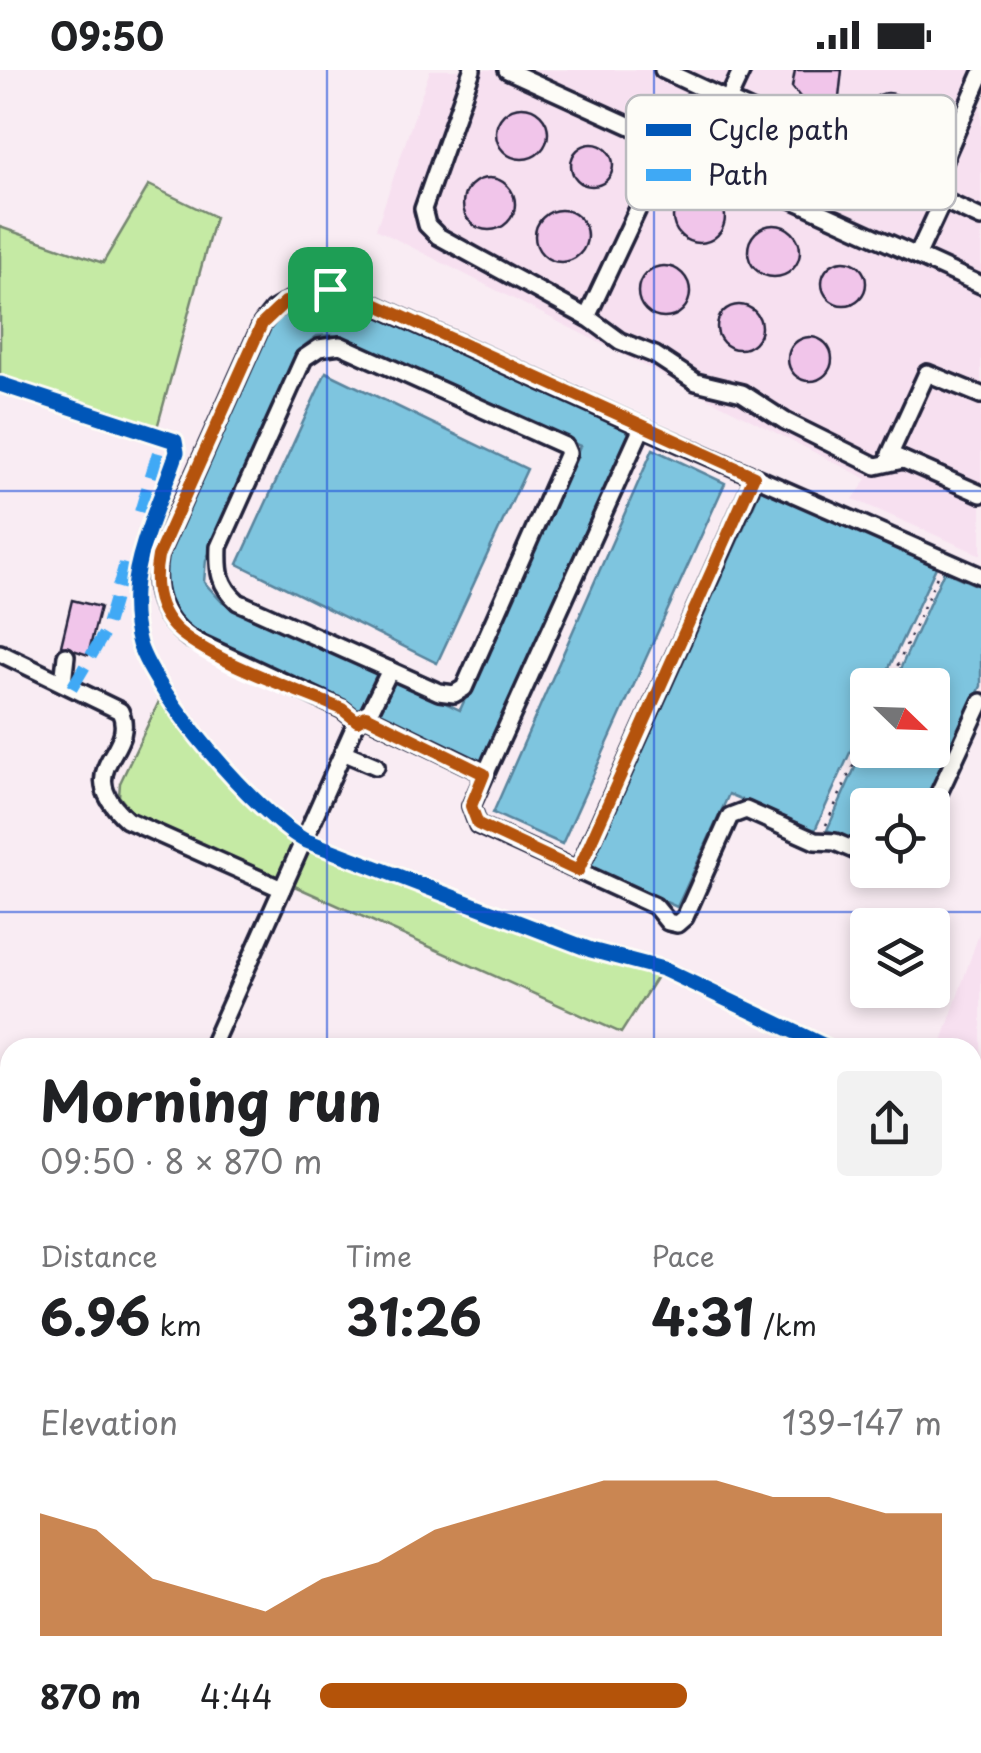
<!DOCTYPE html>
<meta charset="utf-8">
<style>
:root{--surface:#fff;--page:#f2f2f2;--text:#202124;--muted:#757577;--accent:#b45309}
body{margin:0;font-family:"Playpen Sans",sans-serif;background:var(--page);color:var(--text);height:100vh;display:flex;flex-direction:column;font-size:38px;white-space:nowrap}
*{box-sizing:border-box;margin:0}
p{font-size:32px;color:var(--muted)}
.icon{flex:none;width:55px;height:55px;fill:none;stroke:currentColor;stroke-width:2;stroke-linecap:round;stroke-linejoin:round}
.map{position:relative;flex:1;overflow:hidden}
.side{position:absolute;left:0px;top:968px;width:982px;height:718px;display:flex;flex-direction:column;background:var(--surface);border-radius:30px 30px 0 0;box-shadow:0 5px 15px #0003}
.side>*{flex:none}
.needle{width:65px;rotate:113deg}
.buttons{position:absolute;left:850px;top:598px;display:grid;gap:20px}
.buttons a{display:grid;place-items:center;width:100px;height:100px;border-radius:10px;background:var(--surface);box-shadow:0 5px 15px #0003;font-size:50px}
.pin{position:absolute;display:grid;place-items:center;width:85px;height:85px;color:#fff;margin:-42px;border-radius:20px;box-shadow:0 5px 15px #0006}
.round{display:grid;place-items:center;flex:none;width:105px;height:105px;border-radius:10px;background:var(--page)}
.overview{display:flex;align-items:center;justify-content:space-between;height:170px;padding:0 40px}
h1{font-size:55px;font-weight:700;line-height:75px}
.figures{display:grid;grid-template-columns:repeat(3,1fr);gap:15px;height:170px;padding:10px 40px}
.figures div{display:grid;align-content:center}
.figures b{font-size:50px;font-weight:700}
.figures small{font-size:28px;font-weight:400}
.figures p{font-size:28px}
.chart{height:280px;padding:20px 40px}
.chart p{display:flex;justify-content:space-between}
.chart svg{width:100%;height:180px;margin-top:10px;fill:var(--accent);opacity:.7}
ul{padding:0 40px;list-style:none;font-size:32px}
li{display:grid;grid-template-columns:160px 120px 1fr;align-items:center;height:75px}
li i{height:25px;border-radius:12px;background:var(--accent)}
.status{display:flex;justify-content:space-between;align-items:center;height:70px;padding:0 50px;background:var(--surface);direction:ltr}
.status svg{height:28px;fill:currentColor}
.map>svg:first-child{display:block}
.built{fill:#f7e0f0}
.green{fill:#c5eaa4;stroke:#748670;stroke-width:2.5}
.water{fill:#7ec5df;stroke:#59849d;stroke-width:2.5}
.building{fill:#f1c5ea;stroke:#22223b;stroke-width:2.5}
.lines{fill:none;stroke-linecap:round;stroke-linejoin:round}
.minor-casing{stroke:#22223b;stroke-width:22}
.path{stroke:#22223b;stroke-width:2.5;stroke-dasharray:2.5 8;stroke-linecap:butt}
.minor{stroke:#fdfcf7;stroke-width:15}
.quiet{stroke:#3fa9f5;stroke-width:12;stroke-dasharray:25 12;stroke-linecap:butt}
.cycleway-casing{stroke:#fdfcf7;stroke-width:21}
.cycleway{stroke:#0057b8;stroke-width:15}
.route-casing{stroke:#fff;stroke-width:20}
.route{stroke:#b45309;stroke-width:12}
.grid{fill:none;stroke:#1d4ed8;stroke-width:2.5;stroke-opacity:0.55}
.key{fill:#fdfcf7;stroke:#bbbbbf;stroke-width:2.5}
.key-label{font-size:28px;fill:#22223b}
</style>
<div class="status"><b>09:50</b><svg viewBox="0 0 49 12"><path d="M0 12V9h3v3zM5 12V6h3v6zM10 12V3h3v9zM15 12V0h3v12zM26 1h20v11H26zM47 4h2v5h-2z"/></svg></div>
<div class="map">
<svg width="981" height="1683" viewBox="0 0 981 1683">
<rect width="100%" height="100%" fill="#f9ecf3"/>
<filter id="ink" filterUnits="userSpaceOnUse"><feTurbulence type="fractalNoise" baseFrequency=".01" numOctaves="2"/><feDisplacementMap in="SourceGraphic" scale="20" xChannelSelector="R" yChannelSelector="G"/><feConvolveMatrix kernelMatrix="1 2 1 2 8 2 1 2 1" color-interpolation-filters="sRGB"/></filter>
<g filter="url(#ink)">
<!-- built -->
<g class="built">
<path d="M430 0H981V485L853 429 867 409 376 159Z"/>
<path d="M981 858V1103L973 1099 972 978 940 977Z"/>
</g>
<!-- green -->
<g class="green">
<path d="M149 115 215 147 157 358 0 309V157L103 193Z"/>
<path d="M163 623 249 732 299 772 280 813 134 745 119 726 120 713Z"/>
<path d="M306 776 592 888 658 905 621 963 290 814Z"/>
</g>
<!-- water -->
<g class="water">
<path d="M345 227 635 355 483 695 378 647 396 609 460 640 580 376 333 265 317 266 305 275 206 490 204 512 221 531 378 601 360 640 202 568C168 543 154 519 168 478L267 256 305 229Z"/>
<path d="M326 302 527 399 437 593 238 494Z"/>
<path d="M653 379 725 413 562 774 493 743Z"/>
<path d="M762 417 937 495 881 615H868L867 645 815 760 729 724 677 837 590 798Z"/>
<path d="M944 501 981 517V616L927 735H868L867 778 827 760 867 671 868 680H932V615H893Z"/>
</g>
<!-- building -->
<g class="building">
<path d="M795 0H842L839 28 825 38 808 37 792 17Z"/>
<circle cx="888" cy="44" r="21"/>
<circle cx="522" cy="63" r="26"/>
<circle cx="592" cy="95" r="21"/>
<circle cx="489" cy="134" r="26"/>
<circle cx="699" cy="147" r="26"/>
<circle cx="561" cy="166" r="26"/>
<circle cx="774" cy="181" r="26"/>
<circle cx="844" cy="213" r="22"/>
<circle cx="664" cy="222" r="26"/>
<circle cx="739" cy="257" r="22"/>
<circle cx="810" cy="289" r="22"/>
<path d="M72 530 100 537 88 585 61 576Z"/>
</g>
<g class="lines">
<!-- minor casing -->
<g class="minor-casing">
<g id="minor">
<path d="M472 0 423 139 427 155 438 166 590 249 620 271 655 285 696 312 742 323 785 351 876 396 903 390"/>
<path d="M507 0 981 215"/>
<path d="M663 0 981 148"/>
<path d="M728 30 742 0"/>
<path d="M929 124 981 5"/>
<path d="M917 186 943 130"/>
<path d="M587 247 669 73"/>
<path d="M340 275 565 376 568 383 464 618 454 624 439 622 238 532C219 515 218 501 219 477L304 288 319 278Z"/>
<path d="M981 325 927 303 890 384 981 424"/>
<path d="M0 583 120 641C139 682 69 698 127 750L282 819"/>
<path d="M63 613 66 586"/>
<path d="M366 646 484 703"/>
<path d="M357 651 342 639 189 568C161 547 152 521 158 486L262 254 273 240 301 224 342 220 646 359"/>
<path d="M343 682 376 696"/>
<path d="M932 738 981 632"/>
<path d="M868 786 835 772 815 771 746 740 730 746 685 847 677 854 668 852 655 836 478 755 471 736 640 362 646 359 981 506"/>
<path d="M899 800H904"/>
<path d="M578 801 755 407"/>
<path d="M211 978 357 651 368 645 390 600"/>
<path d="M972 1522 981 1527"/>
<path d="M972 1584 981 1574"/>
<path d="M972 1615 981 1606"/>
<path d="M885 1683 892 1675"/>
<path d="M910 1683 918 1675"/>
<path d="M969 1683 981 1670"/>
</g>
</g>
<!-- path -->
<g class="path">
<path d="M889 615 939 502"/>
<path d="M826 755 868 663"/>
</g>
<!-- minor -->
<use href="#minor" class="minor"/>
<!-- quiet -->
<g class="quiet">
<path d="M140 442 159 379"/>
<path d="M72 618 105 562 126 490"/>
<path d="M0 1043 10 1047"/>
</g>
<!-- cycleway casing -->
<g class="cycleway-casing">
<path id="cycleway" d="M0 314 175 371 177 382C164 422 136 480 134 521 133 538 134 557 139 574 156 626 256 743 304 770L591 880 663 899 829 978"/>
</g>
<!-- cycleway -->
<use href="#cycleway" class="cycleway"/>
</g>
</g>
<g class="lines" filter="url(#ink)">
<!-- route casing -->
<g class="route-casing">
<path id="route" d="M330 219 355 225 754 406 578 801 478 754 471 736 484 704 366 646 357 651 342 639C298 620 208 590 175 558 156 538 153 512 158 486L262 254 285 232Z"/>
</g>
<!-- route -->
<use href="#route" class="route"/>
</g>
<!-- grid -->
<path class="grid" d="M327 0V978M654 0V978M0 421H981M0 842H981M0 1262H10M972 1262H981M327 1675V1683M654 1675V1683"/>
<!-- legend -->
<rect x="626" y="25" width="330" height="115" rx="15" class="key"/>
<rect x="646" y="54" width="45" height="12" fill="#0057b8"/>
<rect x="646" y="99" width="45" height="12" fill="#3fa9f5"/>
<g class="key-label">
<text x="708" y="70">Cycle path</text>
<text x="708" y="115">Path</text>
</g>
</svg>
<div class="buttons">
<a><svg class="needle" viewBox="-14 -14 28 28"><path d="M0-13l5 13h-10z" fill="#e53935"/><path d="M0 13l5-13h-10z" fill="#757577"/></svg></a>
<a><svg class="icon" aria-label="locate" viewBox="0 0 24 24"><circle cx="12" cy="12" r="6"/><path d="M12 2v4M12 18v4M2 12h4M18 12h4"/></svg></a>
<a><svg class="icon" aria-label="layers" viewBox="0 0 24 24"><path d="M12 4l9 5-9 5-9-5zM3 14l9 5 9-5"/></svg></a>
</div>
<div class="pin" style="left:330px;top:219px;background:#1e9e55"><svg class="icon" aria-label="arrive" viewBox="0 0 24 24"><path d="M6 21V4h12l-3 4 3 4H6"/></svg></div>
<section class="side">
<div class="overview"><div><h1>Morning run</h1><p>09:50 · 8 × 870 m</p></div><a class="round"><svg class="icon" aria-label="share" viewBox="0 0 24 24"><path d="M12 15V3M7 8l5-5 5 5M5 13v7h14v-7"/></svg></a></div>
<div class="figures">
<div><p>Distance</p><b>6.96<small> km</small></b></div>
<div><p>Time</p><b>31:26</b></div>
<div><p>Pace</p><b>4:31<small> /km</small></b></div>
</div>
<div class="chart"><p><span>Elevation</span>139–147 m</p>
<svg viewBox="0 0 160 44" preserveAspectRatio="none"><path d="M0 44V14L10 18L20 30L30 34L40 38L50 30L60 26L70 18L80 14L90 10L100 6L110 6L120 6L130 10L140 10L150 14L160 14V44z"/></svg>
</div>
<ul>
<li><b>870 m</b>4:44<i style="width:59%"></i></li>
</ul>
</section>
</div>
